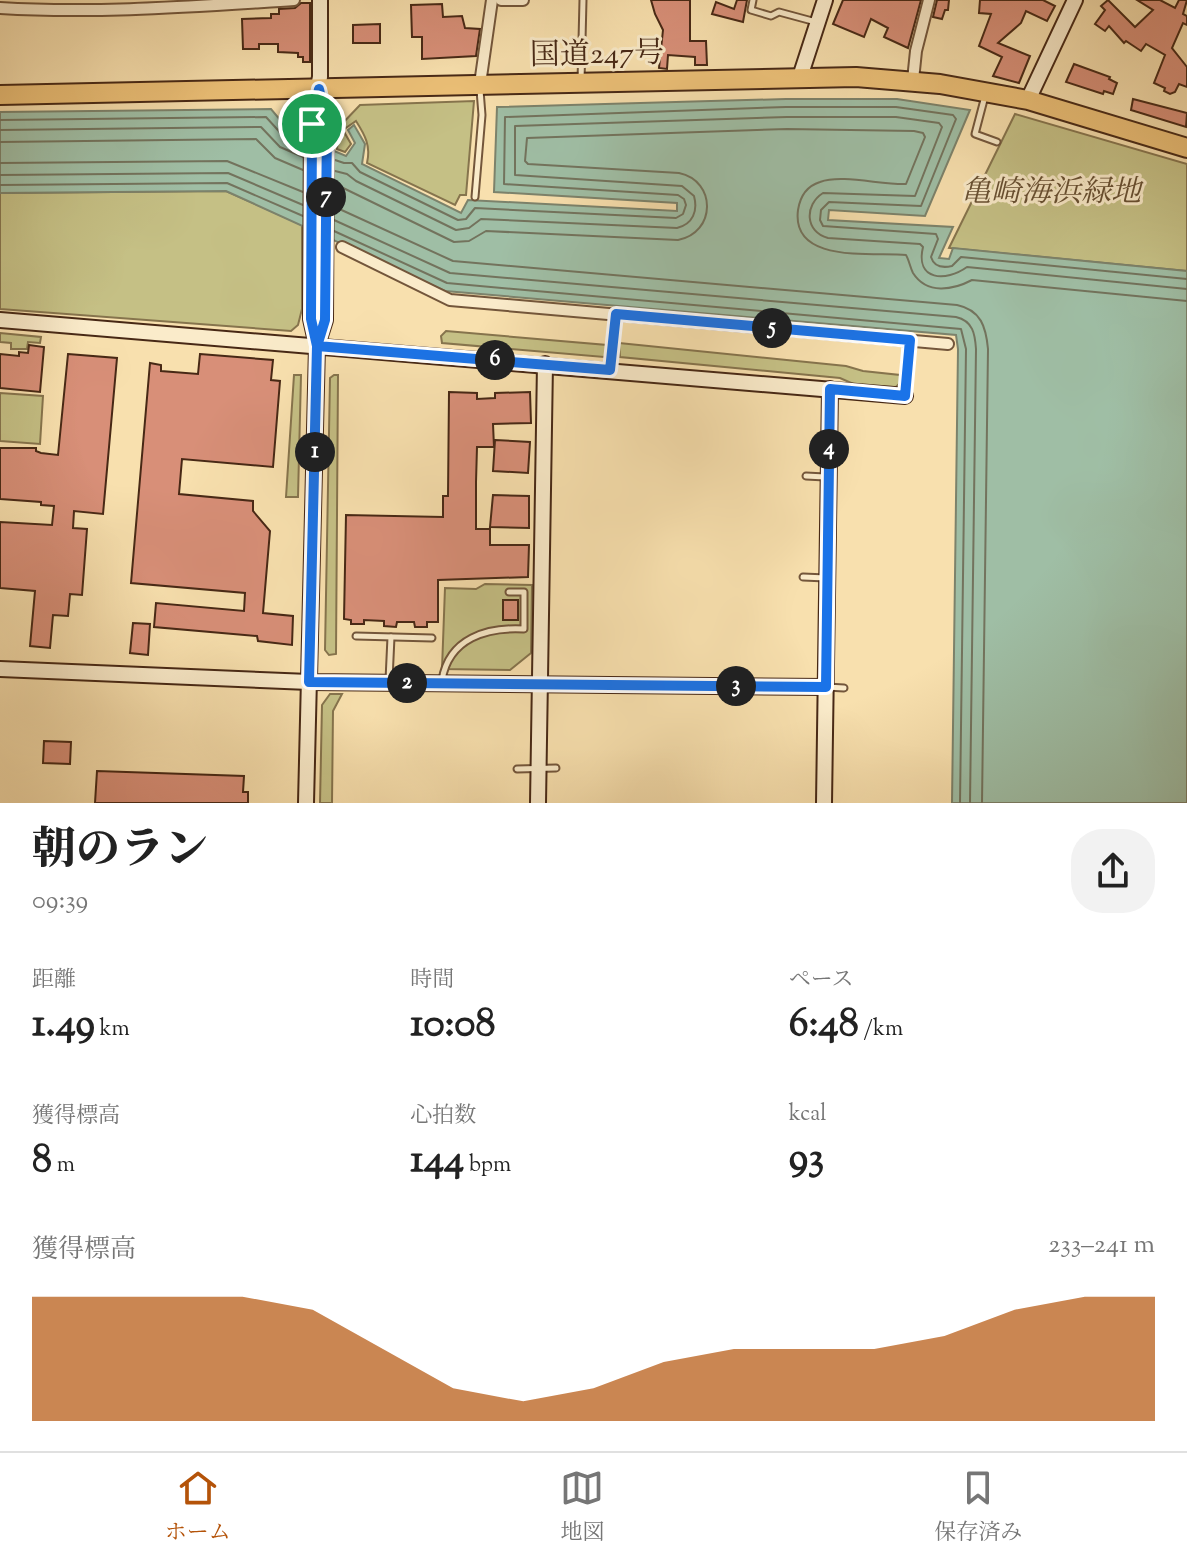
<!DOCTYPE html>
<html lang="ja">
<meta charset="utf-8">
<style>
:root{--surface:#fff;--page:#f2f2f2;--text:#222;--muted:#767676;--line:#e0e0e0;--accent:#b45309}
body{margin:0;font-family:"Sorts Mill Goudy","Noto Serif JP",serif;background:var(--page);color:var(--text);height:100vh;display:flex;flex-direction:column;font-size:30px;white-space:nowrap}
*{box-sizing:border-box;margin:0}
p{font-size:26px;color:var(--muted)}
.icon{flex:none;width:44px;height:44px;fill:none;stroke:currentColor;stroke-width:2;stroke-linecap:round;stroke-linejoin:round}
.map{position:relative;height:803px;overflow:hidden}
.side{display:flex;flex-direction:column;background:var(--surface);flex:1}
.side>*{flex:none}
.pin{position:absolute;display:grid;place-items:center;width:68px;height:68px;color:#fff;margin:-34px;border:4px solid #fff;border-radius:50%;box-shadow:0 2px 8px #0007}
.km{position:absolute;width:40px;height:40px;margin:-20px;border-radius:50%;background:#222;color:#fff;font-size:22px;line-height:40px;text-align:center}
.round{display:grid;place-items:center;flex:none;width:84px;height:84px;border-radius:32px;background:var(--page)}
.overview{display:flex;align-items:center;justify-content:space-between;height:136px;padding:0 32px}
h1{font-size:44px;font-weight:800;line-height:60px}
.metrics{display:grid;grid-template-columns:repeat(3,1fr);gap:12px;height:136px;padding:8px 32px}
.metrics div{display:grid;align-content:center}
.metrics b{font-size:40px;font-weight:800}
.metrics small{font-size:22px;font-weight:400}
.metrics p{font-size:22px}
.chart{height:224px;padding:16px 32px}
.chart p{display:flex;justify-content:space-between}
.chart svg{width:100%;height:144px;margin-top:8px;fill:var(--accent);opacity:.7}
.tabs{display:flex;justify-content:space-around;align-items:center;height:112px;border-top:2px solid var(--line);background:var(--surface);font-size:22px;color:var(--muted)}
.tabs a{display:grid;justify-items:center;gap:4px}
.tabs .current{color:var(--accent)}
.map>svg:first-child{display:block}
.green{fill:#c5c085;stroke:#86744d;stroke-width:2}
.water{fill:#9fbea5;stroke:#7c826b;stroke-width:2}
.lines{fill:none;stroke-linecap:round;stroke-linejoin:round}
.shore{stroke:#73735d;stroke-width:2}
.building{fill:#d88f78;stroke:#472815;stroke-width:2}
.lane-casing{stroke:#73563b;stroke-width:9}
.street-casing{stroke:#73563b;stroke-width:14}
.secondary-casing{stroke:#472815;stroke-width:18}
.highway-casing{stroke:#472815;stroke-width:22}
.lane{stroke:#faebca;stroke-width:5}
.street{stroke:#faebca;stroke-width:10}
.secondary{stroke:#faebca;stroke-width:14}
.highway{stroke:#ecc077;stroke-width:18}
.route-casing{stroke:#fff;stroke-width:16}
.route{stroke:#1a73e8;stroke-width:10}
.labels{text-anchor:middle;stroke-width:6;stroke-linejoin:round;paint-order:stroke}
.street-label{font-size:30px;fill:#472815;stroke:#faebca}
.park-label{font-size:30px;font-style:italic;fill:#664e31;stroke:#faebca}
</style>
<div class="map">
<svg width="1187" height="803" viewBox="0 0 1187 803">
<rect width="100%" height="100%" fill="#f8e0ae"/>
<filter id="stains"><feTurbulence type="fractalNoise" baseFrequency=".0025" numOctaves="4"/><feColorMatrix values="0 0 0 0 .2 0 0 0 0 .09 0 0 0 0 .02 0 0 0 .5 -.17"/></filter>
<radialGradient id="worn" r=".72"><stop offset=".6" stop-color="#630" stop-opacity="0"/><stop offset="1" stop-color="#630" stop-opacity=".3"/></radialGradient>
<!-- green -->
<g class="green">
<path d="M474 101 466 195H460L455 205 367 163C371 146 365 135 356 121L343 130 351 144 345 152 337 149 339 127 360 105Z"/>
<path d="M1015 114 1187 164V271L949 248Z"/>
<path d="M226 191 302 225V309L298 325 291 331 0 309V193Z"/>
<path d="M446 331 607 345 608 351 604 357 442 343 441 336Z"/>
<path d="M0 333 41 337 40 343 28 342 27 349H11V343L0 342Z"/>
<path d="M619 343 846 366 863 371 900 375 901 382 896 387 858 386 840 378 620 357Z"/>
<path d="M294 375H301L298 497H286Z"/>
<path d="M334 375H338L336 654 329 655 325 650 330 378Z"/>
<path d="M0 393 43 396 40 444 0 441Z"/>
<path d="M485 584 532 585 531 653 510 670 442 669 445 588 476 589Z"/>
<path d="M330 694H342L333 711 332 803H320L322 705Z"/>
</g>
<!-- water -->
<path class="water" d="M786 99H897L970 110 925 216 829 210 828 220 953 227 939 258 949 259 953 248 1187 271V803H952L958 349 956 335 445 291 226 191 0 193V112L271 109 291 133 346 156 355 143 348 130 354 125 365 144 362 164 461 213 468 200 677 211V203L494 192 497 107Z"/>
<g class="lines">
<!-- shore -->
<g class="shore">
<path d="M0 120 266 117 286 139 303 146"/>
<path d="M0 130 261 127 280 147 303 157"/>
<path d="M0 142 256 139 275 158 303 170"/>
<path d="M335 160 344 163H352L360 172 458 220 466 219 475 208 676 218 683 214 686 205 684 199 678 195 504 184 505 117 786 107H896L953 115 956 119 921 206 829 202 821 210 820 220 823 226 936 234 938 239 931 257C934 267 943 268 952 266L961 257 1187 279"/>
<path d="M0 163 227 161 303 192"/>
<path d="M335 171 347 174 356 181 456 230 469 228 481 219 677 228C693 224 698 211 694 196L682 186 515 175V126L787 117H896L939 123 942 127 915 196 823 193C804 205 805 232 828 238L920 244 923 247C915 281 946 282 967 267L1187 289"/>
<path d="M0 175 228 173 303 205"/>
<path d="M335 184 454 242 469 241 486 231 678 240C716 233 717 181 679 173L528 164 525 161 527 138 787 129 914 131 923 133 925 137 906 184C881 185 842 174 820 182 807 186 800 197 798 210 791 264 872 252 906 255 909 260 910 267 913 273 927 295 953 290 972 280L1187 301"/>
<path d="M0 185 227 183 303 216"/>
<path d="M335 207 453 261 957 305C981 310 986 327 988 349L982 803"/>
<path d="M334 220 450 273 956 317C973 321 975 334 976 349L970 803"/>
<path d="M334 231 447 283 961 329 966 349 960 803"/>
</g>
</g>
<!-- building -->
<g class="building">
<path d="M651 0H690V41H706L707 65H695V57L668 55 667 69 659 68 663 30 655 14Z"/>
<path d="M737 0H747L743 22 712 14 716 2 734 9Z"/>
<path d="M843 0H921L908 48 884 37 888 28 871 19 864 37 833 24Z"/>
<path d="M937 0H949L948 10H945L942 19 933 17Z"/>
<path d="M980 0H1043L1055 6 1047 21 1026 11 1021 23 998 43 1030 56 1019 83 993 76 1002 57 979 46 991 14 979 13Z"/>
<path d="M1108 0 1135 27 1153 10 1137 0H1160L1175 8 1179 0H1187L1183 14 1187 16V25L1183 23 1172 48 1187 67V87L1179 84 1175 92 1170 94 1164 91 1165 88 1154 83 1165 55 1146 44 1141 51 1126 41 1124 43 1109 26 1105 31 1095 24 1105 10 1101 6Z"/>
<path d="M301 3H310V62H303V57H298V53L278 52V44H259V49H243L242 19 271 18V14H279V9L295 8Z"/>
<path d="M442 4 443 17 462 16 465 28 480 29 476 56 422 59V37H412L411 5Z"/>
<path d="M380 24V43H353V25Z"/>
<path d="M1074 64 1110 77 1109 79 1117 83 1113 94 1104 91 1103 94 1066 82Z"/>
<path d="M1133 99 1187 113 1186 127 1131 110Z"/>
<path d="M29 345 44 347 40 392 0 388V354L19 356V352L28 353Z"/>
<path d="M68 354 117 358 103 514 74 511 73 528 87 529 82 595 70 594 68 616 53 615 50 648 30 646 35 591 0 588V522L52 525 54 506 41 505V502L0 499V448H36V451L41 453 58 455Z"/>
<path d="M200 354 273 360 271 380 280 381 273 467 182 459 179 494 253 501V511L270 531 263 613 293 616 292 645 258 641 257 636 154 627 156 603 244 611 245 593 131 583 150 363 161 365V371L198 374Z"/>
<path d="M449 392 477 393V399L495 398V393L530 392 531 423 493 424 494 447H477L476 482V529H490V545H529L528 577 438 580V622H427V627H415L414 622H397L396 627 384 626V621L364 620V624H351V620L344 619 346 515 443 517V496H448Z"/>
<path d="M495 440 530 442 528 473 493 471Z"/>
<path d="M493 495 529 496V528L490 527Z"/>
<rect x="503" y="600" width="15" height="20"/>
<path d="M133 623 150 624 148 655 130 653Z"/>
<path d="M44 741 71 742 70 764 43 763Z"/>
<path d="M97 771 244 776 243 792H248V803H95Z"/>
</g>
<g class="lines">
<!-- lane casing -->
<g class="lane-casing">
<g id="lane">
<path d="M753 0 751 10 771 16 779 12 816 22"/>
<path d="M581 81 583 0"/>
<path d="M985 96 975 134 997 142"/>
<path d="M475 197 482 115 480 90"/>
<path d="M806 476 825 477"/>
<path d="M803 577 826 578"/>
<path d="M356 636 432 638"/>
<path d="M389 680 391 637"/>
<path d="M442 680C449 638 487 627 524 629V592H509"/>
<path d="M827 687 844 688"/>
<path d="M517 769 556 768"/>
</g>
</g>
<!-- street casing -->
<g class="street-casing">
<g id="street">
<path d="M501 0H523"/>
<path d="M0 8C97 14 197 6 294 0"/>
<path d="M913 80 916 51 929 0"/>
<path d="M480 84 492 0"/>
<path d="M342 247 450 300 948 344"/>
<path d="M610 370 616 314"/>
<path d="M905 396 910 340"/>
</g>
</g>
<!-- secondary casing -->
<g class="secondary-casing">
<g id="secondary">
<path d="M800 77 825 0"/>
<path d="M1028 100 1075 0"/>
<path d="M0 320 905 396"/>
<path d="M318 342 325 320 326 117 319 89"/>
<path d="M0 669 309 682 826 687"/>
<path d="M306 803 317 346 311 319 312 116 320 77V0"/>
<path d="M538 803 545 364"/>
<path d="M824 803 830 389"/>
</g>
</g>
<!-- highway casing -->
<g class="highway-casing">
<path id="highway" d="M0 95 856 77 940 84 1028 100 1187 148"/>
</g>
<!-- lane -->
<use href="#lane" class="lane"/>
<!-- street -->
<use href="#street" class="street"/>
<!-- secondary -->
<use href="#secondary" class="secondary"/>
<!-- highway -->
<use href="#highway" class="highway"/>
</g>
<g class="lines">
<!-- route casing -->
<g class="route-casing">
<path id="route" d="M312 124 311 319 317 346 309 682 826 687 830 389 905 396 910 340 616 314 610 370 317 346 325 320 327 124 319 89 312 124"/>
</g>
<!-- route -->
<use href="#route" class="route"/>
</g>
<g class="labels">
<!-- street labels -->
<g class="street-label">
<text transform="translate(597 53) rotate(-1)" y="10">国道247号</text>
</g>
<!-- park labels -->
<g class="park-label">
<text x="1051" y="201">亀崎海浜緑地</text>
</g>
</g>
<rect width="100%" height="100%" filter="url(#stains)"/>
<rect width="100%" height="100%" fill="url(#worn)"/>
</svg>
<div class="pin" style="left:312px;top:124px;background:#1e9e55"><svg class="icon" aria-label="arrive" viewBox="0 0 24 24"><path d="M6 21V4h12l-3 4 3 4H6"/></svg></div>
<b class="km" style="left:315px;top:452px">1</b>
<b class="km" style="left:407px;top:683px">2</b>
<b class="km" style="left:736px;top:686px">3</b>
<b class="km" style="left:829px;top:449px">4</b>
<b class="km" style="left:772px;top:328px">5</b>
<b class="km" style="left:495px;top:360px">6</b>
<b class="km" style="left:326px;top:197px">7</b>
</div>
<section class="side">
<div class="overview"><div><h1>朝のラン</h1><p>09:39</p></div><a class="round"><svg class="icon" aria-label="share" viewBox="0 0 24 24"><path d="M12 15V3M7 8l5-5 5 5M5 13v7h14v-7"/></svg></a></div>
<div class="metrics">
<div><p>距離</p><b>1.49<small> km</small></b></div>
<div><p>時間</p><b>10:08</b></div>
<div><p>ペース</p><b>6:48<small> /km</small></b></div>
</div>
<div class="metrics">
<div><p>獲得標高</p><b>8<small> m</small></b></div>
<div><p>心拍数</p><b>144<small> bpm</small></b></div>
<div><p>kcal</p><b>93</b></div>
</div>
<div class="chart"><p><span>獲得標高</span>233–241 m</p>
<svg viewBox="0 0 160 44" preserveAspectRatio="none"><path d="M0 44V6L10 6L20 6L30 6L40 10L50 22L60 34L70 38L80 34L90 26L100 22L110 22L120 22L130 18L140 10L150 6L160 6V44z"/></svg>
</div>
</section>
<nav class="tabs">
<a class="current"><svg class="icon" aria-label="home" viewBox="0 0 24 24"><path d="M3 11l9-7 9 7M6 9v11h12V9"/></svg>ホーム</a>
<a><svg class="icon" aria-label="map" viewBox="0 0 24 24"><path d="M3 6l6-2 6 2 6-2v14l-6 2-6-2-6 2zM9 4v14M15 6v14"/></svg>地図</a>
<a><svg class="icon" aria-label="saved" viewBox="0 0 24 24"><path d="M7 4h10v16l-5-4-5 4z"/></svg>保存済み</a>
</nav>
